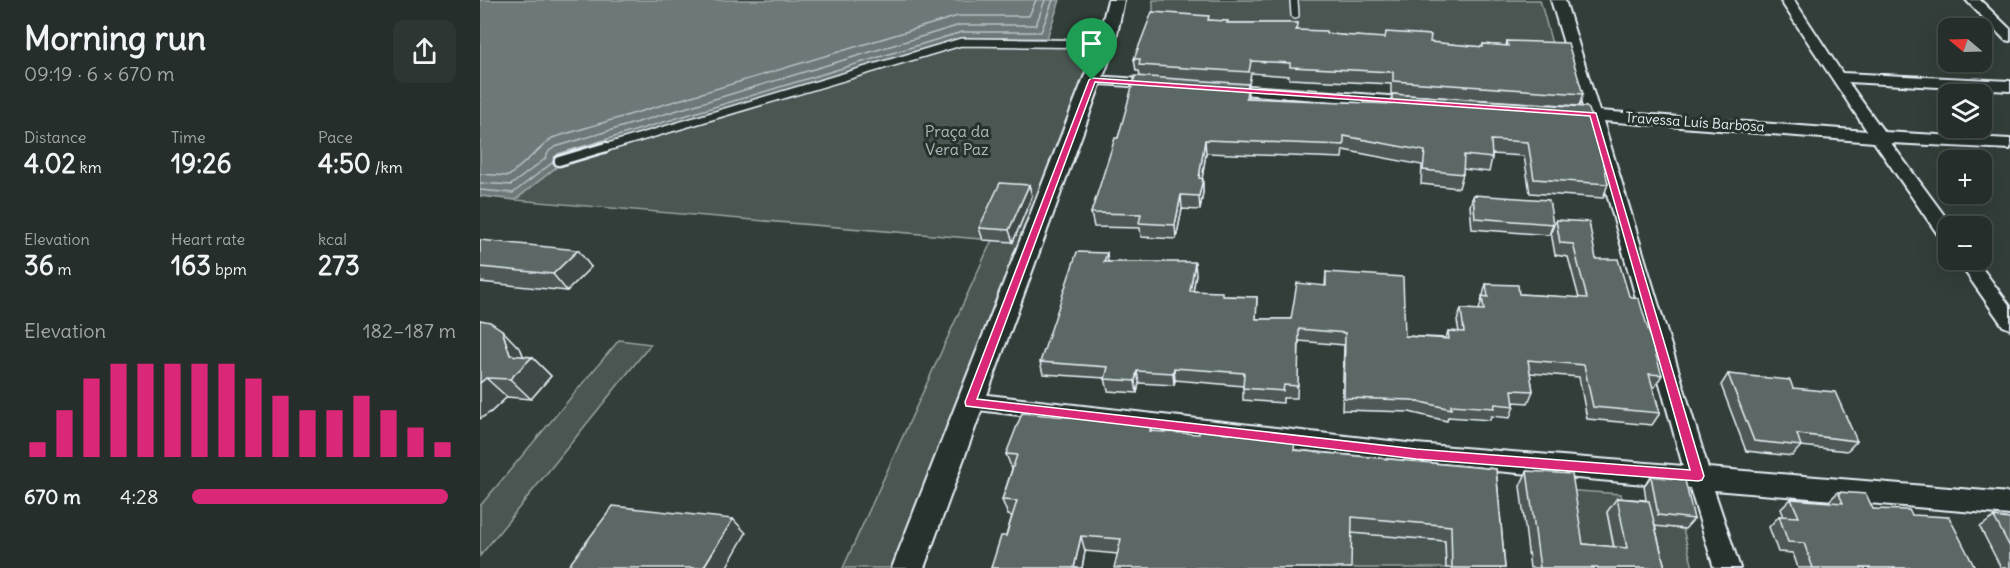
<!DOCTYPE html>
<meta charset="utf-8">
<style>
:root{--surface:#262e2b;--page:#2e3633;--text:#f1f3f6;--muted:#a4a8a9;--line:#424a47;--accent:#db2777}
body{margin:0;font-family:Delius,sans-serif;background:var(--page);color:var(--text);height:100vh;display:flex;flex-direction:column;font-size:22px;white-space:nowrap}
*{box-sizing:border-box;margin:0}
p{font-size:20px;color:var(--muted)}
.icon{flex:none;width:33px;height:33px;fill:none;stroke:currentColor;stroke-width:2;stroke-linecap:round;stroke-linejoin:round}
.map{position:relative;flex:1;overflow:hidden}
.side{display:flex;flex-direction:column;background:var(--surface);width:480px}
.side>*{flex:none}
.needle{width:39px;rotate:289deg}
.buttons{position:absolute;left:1458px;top:18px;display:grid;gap:12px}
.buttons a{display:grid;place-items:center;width:54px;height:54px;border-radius:12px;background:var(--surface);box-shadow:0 6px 24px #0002,0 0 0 2px var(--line);font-size:30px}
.pin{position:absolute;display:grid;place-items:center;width:51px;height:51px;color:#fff;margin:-62px -26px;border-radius:50% 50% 50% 0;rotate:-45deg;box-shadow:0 0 6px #0007}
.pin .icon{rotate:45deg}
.round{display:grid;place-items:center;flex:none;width:63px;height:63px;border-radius:12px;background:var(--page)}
.headline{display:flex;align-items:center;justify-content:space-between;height:102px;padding:0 24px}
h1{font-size:33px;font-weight:800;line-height:45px}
.stats{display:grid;grid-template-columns:repeat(3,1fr);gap:9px;height:102px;padding:6px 24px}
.stats div{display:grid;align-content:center}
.stats b{font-size:26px;font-weight:800}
.stats small{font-size:16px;font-weight:400}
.stats p{font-size:16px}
.chart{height:168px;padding:12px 24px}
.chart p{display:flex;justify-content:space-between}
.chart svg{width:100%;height:108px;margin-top:6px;stroke:var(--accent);stroke-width:6}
ul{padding:0 24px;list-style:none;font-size:20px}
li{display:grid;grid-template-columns:96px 72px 1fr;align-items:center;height:45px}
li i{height:15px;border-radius:8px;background:var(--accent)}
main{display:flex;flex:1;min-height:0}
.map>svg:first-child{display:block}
.green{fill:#495651;stroke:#98a4a4;stroke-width:1.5}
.water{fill:#6d7978;stroke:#9ea9ab;stroke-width:1.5}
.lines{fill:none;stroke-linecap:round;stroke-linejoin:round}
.shore{stroke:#b7c1c5;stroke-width:1.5}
.service-far1-casing{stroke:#e8f1f8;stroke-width:10}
.service-casing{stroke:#e8f1f8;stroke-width:13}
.minor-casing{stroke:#e8f1f8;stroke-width:4}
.tertiary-casing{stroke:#e8f1f8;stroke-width:4}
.service-far1{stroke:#26332d;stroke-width:7}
.service{stroke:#26332d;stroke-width:8}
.minor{fill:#26332d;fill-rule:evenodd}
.tertiary{fill:#26332d;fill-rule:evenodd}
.wall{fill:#4f5957;stroke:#e8f1f8;stroke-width:1.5}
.shaded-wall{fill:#404947;stroke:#e8f1f8;stroke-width:1.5}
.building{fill:#5c6865;stroke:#e8f1f8;stroke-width:1.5}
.route{fill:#db2777;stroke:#fff;stroke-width:1.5;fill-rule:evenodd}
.labels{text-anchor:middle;stroke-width:6;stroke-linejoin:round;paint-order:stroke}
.far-street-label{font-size:14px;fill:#e8f1f8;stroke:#26332d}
.park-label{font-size:16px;fill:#b0bbbe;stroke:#26332d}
</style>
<main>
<section class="side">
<div class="headline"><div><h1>Morning run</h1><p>09:19 · 6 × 670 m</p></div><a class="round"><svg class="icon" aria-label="share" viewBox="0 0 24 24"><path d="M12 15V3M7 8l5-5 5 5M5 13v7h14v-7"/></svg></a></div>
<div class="stats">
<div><p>Distance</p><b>4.02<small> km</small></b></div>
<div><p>Time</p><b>19:26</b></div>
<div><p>Pace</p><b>4:50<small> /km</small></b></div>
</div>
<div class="stats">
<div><p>Elevation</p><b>36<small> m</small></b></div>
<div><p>Heart rate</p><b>163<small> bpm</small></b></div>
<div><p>kcal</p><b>273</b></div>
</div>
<div class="chart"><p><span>Elevation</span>182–187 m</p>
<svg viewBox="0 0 160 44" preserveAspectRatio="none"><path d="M5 44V38M15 44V25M25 44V12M35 44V6M45 44V6M55 44V6M65 44V6M75 44V6M85 44V12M95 44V19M105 44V25M115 44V25M125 44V19M135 44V25M145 44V32M155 44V38"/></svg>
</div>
<ul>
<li><b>670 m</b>4:28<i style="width:97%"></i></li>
</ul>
</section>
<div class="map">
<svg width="1530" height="568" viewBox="0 0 1530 568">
<rect width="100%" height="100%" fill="#323e39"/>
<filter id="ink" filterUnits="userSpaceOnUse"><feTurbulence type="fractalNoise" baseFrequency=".0167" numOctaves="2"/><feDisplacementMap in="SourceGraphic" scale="12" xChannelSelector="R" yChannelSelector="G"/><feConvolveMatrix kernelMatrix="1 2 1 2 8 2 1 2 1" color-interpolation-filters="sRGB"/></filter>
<g filter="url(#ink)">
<!-- green -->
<g class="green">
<path d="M673 0H1060L1074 51 1085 55 673 24Z"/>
<path d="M483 38 621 39 417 568H363L512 240 35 200 79 165 78 160Z"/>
<path d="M139 340 171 344 0 556V506Z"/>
<path d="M1084 490 1141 494 1145 514 1127 513 1136 562 1094 559Z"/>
<path d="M1171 525 1203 529 1213 568H1176Z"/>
<path d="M869 532 965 541 966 568H868Z"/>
</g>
<!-- water -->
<path class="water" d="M0 0H580L567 38H483L79 160V165L35 200 0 196Z"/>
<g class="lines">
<!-- shore -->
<g class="shore">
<path d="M0 174 29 176 72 138 478 16H549L556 0"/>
<path d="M0 183 31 185 65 159 69 151 75 147 480 25H556L565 0"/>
<path d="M0 190 33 193 72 163 78 154 482 32H561L573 0"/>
</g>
<!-- service-far1 casing -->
<g class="service-far1-casing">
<g id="service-far1">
<path d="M814 0 815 15"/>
<path d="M121 149 481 42 629 44"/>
</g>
</g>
<!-- service casing -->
<g class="service-casing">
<path id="service" d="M79 161 126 147"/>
</g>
<!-- minor casing -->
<g class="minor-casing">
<g id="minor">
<path d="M1071 0H1085L1119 111 1387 131 1300 0H1314L1362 73 1530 81V91L1368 82 1404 132 1530 139V149L1411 143 1472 226H1468V241L1461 239 1394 142 1123 121 1228 468 1530 493V515L1234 490 1260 568H1234L1210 488 936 464 482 408 479 402 482 396 490 393 936 444 1203 466 1106 119 1085 118 1077 113 1085 108 1104 110Z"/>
<path d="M1486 0H1500L1530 29V41L1525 40Z"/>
<path d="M612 76 678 80 685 84 678 88 607 83 605 80 607 77Z"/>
<path d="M741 84 936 98 944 103 936 108 736 92 733 89 736 86Z"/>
<path d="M1477 260H1496L1530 306V329L1523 326Z"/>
</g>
</g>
<!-- tertiary casing -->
<g class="tertiary-casing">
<path id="tertiary" d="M628 0H644L635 44 444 568H412L617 44Z"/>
</g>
<!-- service-far1 -->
<use href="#service-far1" class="service-far1"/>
<!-- service -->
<use href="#service" class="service"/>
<!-- minor -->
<use href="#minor" class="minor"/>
<!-- tertiary -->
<use href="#tertiary" class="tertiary"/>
</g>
<!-- wall -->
<g class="wall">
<path d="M729 20 748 23H818L817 30 860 35 1002 47 1003 44 1026 46 1027 41 1103 94 1099 106 911 94V84L809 79V76L771 73 769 84H768V98L911 104 912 94 1106 107 1128 184 1123 198 1050 193 1044 156 1012 154V158L1009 172 983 169V174L979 188 941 184 942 165 863 150 862 158 726 153 722 179 723 192 720 210 702 209 696 239 661 237 660 228 614 227 611 213 660 76 659 71H656L654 59Z"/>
<path d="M549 185 552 196 533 242 503 240 499 228Z"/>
<path d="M993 195 1073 224 1069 235 992 229 990 206Z"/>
<path d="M1076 220 1116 259 1149 296 1182 375 1175 387H1173L1180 413 1172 425 1107 419 1099 377 1050 373 1053 391 1048 403 1034 402V406L1030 418 1011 416 1010 420 968 417 967 421 929 412 862 410 864 345 819 341 817 398H803V403L763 400V386L695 380 694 385 659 383 657 393 628 391 625 378 563 374 560 362 627 253 628 262 716 274 713 291 742 296 777 297 776 319H811L845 286 846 272 925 336 966 338 968 331 979 332 977 321 981 309 999 310 1006 284 1039 294 1099 298 1088 257 1075 255 1071 232Z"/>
<path d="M0 240 111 267 87 291 0 282Z"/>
<path d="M0 320 41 350 43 356 52 357 71 376 51 399 27 397 11 412Z"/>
<path d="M1248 374 1313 388 1377 441 1367 451 1321 446 1312 456 1266 451 1241 385Z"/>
<path d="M671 424 672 431 815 450 1016 469 1025 568H966L965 541 871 533 638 554 605 551 602 568H511L526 536 532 516 528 515 522 500 532 469 526 454Z"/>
<path d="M1047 471 1103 544 1134 547 1127 512 1137 498 1166 500 1164 486 1171 476 1214 519 1205 529 1175 526 1185 568H1050L1040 486Z"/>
<path d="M1358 492 1393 509 1432 515 1495 568H1318L1313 553 1298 552 1289 527 1299 516 1304 517 1301 509 1311 499 1348 502Z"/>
<path d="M1514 517 1530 519V568H1521L1500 527Z"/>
</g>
<!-- shaded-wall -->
<g class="shaded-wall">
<path d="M725 140 726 153 720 192 719 178Z"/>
<path d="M723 179V192L720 210 719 196Z"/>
<path d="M549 185 552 196 533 242 529 230Z"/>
<path d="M701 195 702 209 696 239 695 225Z"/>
<path d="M98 250 111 267 87 291 73 274Z"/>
<path d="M715 262 716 274 711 304 710 291Z"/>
<path d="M22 330 41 350 46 363 52 357 71 376 51 399 30 379V355Z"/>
<path d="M694 368 695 380 694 385 693 373Z"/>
<path d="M657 371 659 383 657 393 655 381Z"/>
<path d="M6 378 27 397 11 412 0 419V383Z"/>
<path d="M253 519 266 533 246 568H223Z"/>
<path d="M601 536 605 551 602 568H594Z"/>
</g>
<!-- building -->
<g class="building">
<path d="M672 12 729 16 728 20 748 21 747 23H818L816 30 846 31V33L860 35 905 38 906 32 951 35 950 42 1003 47V44L1028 46 1027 41 1088 43 1103 94 913 81V72L810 67V63L771 61 769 72 659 65 660 59H654Z"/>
<path d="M655 76 768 84 766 98 912 104V94L1106 107 1109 109 1121 147 1128 184 1054 179 1048 142 1011 140 1012 158 984 155 983 174 943 170 945 151 864 136V145L725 140 719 178 723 179 719 196 701 195 695 225 659 223 661 214 611 213 635 138H638Z"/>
<path d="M520 183 549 185 529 230 499 228Z"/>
<path d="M993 195 1069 200 1073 224 995 218Z"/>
<path d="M1076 220 1109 222 1116 259H1138L1149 296 1159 299 1182 375 1169 374 1180 413 1113 407 1104 365 1048 360 1053 391 1032 390 1034 406 1015 404 1014 408 971 405V409L932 400 864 398 865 333 819 329 818 386 804 385 803 391 763 388 764 373 694 368 693 373 657 371 655 381 625 379 628 367 560 362 597 252 627 253 624 262H715L710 291 742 292V296L777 297 776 319H811L817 283 846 286V272L923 277 925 336 969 339 968 331 984 332 981 309 1004 310 1002 296 1008 297 1006 284 1038 285 1039 294 1107 298 1093 244 1080 243Z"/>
<path d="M0 240 98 250 73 274 0 267Z"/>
<path d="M0 320 10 322 22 330 30 355 52 357 30 379 6 378 0 383Z"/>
<path d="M1248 374 1310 380 1313 388 1355 392 1377 441 1317 434 1321 446 1274 441Z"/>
<path d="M542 413 671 424 670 431 719 434V430L815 440 814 450 1016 469 1025 568H972L971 526 872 517 871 568H634L641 539 601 536 594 568H511L521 536H526L537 501 522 500 537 455 526 454Z"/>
<path d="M1047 471 1092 474 1103 544 1147 548 1137 498 1169 501 1185 568H1060Z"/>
<path d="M1171 476 1205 480 1214 519 1178 515Z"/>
<path d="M1358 492 1386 494 1393 509 1429 510 1432 515 1469 517 1495 568H1333L1324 543 1308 542 1299 516 1319 517 1311 499 1363 503Z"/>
<path d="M133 506 253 519 223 568H87Z"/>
<path d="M1514 517 1530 519V547Z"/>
</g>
</g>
<!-- route -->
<path class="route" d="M612 78 1116 113 1224 476 1222 480 1218 481 936 459 486 406 485 402 609 80ZM615 82 1110 116 1210 470 936 449 497 399Z"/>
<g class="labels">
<!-- far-street labels -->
<g class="far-street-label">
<text transform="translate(1215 122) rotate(4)" y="5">Travessa Luís Barbosa</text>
</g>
<!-- park labels -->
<g class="park-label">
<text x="477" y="137">Praça da<tspan x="477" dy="18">Vera Paz</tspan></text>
</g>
</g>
</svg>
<div class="buttons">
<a><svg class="needle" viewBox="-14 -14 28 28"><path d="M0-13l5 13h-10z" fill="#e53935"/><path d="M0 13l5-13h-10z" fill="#a4a8a9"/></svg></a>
<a><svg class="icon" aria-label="layers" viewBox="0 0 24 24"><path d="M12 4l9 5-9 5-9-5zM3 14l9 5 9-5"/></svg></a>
<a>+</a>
<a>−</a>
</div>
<div class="pin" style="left:612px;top:80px;background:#1e9e55"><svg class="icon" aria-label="arrive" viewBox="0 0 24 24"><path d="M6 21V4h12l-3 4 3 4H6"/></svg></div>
</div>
</main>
